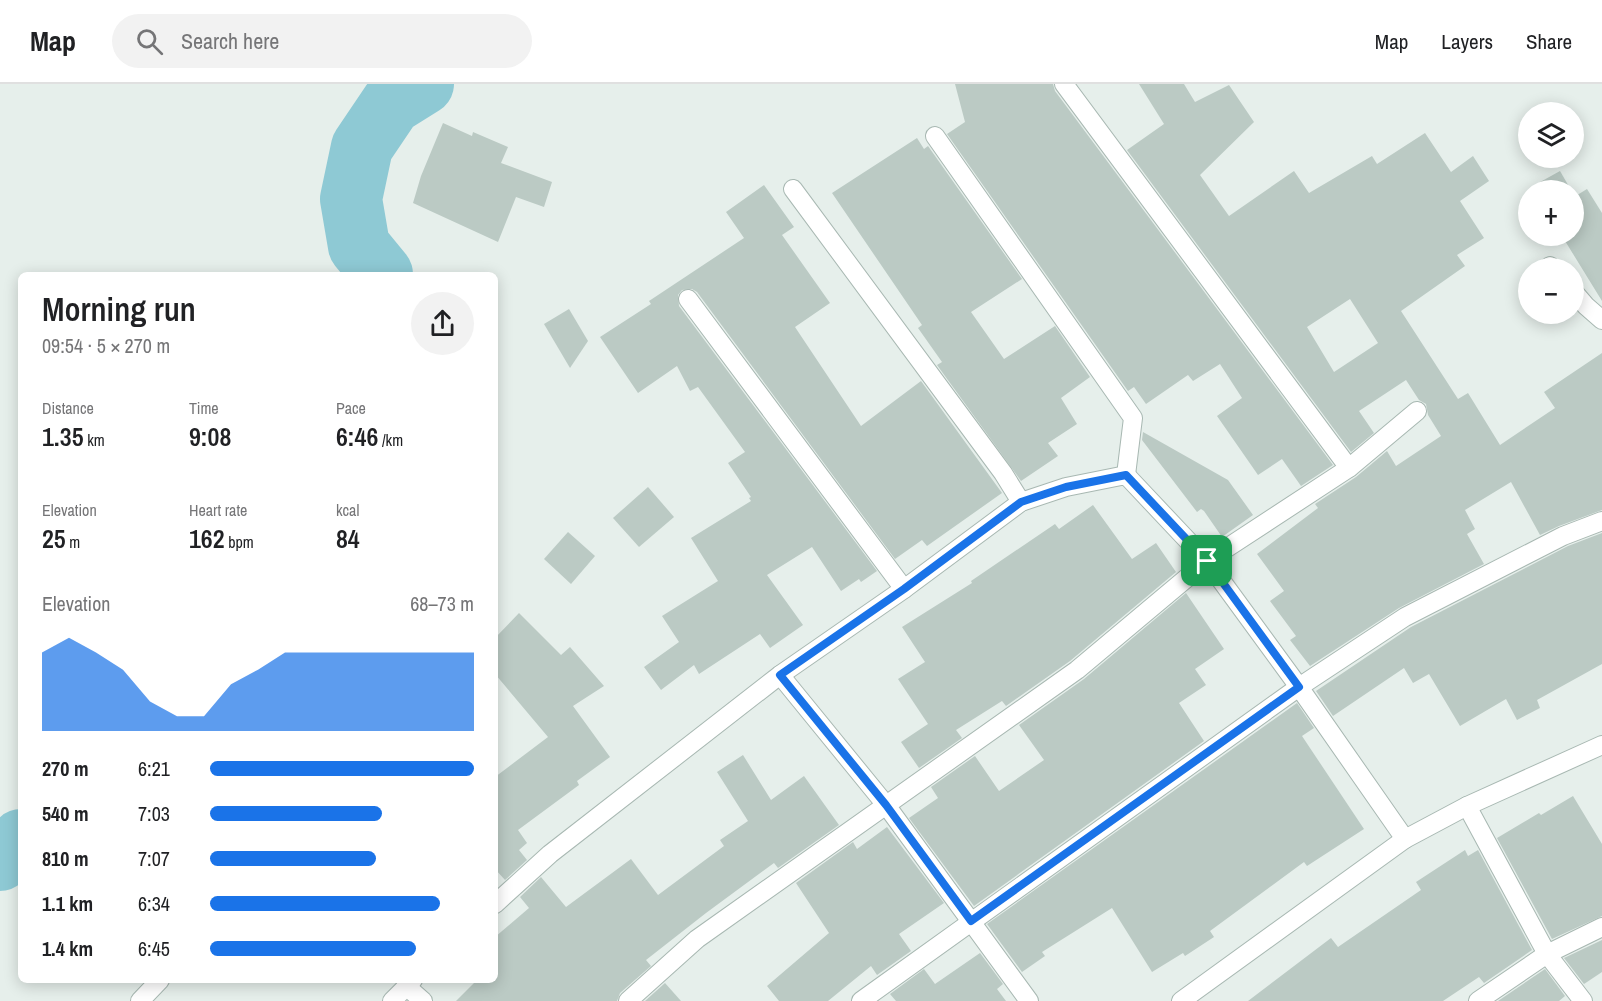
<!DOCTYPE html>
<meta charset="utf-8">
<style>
:root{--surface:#fff;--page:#f2f2f2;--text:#202124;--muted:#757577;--line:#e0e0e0;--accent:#1a73e8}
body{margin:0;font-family:"Archivo Narrow",sans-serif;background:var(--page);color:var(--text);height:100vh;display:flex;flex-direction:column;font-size:22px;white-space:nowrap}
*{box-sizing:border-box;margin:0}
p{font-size:20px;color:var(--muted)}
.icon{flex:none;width:33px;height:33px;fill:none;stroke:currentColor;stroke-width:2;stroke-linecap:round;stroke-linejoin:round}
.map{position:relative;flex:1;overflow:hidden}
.side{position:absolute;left:18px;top:188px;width:480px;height:711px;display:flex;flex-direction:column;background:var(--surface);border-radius:9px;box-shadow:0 3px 15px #0003}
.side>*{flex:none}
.tools{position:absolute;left:1518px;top:18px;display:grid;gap:12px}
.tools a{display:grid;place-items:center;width:66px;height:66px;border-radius:50%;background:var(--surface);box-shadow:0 3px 15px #0003;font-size:30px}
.pin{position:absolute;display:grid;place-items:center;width:51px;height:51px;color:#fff;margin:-26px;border-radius:12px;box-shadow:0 3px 9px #0006}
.round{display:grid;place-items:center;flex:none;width:63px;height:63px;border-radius:32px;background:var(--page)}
.headline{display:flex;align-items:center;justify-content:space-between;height:102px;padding:0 24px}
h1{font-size:33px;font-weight:600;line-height:45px}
.metrics{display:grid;grid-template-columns:repeat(3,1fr);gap:9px;height:102px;padding:6px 24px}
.metrics div{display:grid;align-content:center}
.metrics b{font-size:26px;font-weight:600}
.metrics small{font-size:16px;font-weight:400}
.metrics p{font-size:16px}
.chart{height:168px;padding:12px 24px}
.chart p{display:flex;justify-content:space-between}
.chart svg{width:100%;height:108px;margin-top:6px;fill:var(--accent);opacity:.7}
ul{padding:0 24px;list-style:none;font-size:20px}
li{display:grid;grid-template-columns:96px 72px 1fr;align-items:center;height:45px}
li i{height:15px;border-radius:8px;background:var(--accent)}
header{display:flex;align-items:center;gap:36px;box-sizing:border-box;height:84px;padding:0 30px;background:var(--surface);border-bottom:2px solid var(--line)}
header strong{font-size:28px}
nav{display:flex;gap:33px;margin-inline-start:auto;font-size:21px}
.search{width:420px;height:54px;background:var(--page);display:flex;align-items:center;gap:15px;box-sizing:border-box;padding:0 21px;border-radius:33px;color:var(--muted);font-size:22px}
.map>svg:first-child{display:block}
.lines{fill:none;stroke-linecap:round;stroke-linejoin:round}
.river{stroke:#8ec9d4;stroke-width:62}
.building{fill:#bbcac4;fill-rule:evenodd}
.minor-casing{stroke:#a8b8b2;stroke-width:20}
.minor{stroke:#fff;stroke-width:18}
.route-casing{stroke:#fff;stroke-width:12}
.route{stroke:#1a73e8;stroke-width:8}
</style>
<header>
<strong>Map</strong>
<div class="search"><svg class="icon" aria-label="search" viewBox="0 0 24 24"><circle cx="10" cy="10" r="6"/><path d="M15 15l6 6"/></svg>Search here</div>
<nav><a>Map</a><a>Layers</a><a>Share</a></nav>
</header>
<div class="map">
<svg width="1602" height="917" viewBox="0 0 1602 917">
<rect width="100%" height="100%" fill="#e6efeb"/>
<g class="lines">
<!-- river -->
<g class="river">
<path d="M382 190 359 162 351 115 362 63 391 20 423 0"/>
<path d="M0 776 21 756"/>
</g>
</g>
<!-- building -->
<g class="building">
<path d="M955 0H1053L1055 7 1333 381 1301 402 1282 375 1258 391 1217 332 1242 314 1220 280 1193 297 1188 291 1146 320 1134 303 1128 307 947 50 965 38Z"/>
<path d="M1139 0H1184L1195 18 1229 1 1254 38 1200 91 1229 132 1294 87 1309 109 1372 72 1377 80 1425 49 1451 88 1473 72 1489 97 1460 117 1484 154 1457 171 1465 182 1401 227 1458 315 1468 309 1500 361 1555 324 1544 308 1602 269V426L1559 442 1540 451 1511 398 1465 426 1475 445 1467 450 1484 480 1399 524 1310 582 1290 556 1296 552 1270 517 1284 507 1257 470 1318 424 1315 420 1356 393 1387 367 1396 382 1441 352 1428 331 1426 320 1419 316 1406 296 1359 327 1374 349 1351 368 1127 66 1164 40ZM1350 215 1378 259 1334 288 1307 243Z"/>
<path d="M443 39 472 52 473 48 508 63 501 79 552 98 544 123 516 113 498 158 413 119 421 92Z"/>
<path d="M917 54 924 65 928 62 1022 195 971 228 1004 275 1055 242 1090 293 1061 314 1077 340 1048 359 1058 372 1021 397 937 281 942 278 918 244 922 241 832 109Z"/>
<path d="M1560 87 1571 106H1535L1533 102Z"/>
<path d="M764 101 794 143 782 151 830 219 795 243 861 342 921 297 1002 409 927 462 922 456 895 475 697 208 692 205 682 206 678 211 679 222 877 487 861 498 859 495 841 507 812 463 767 491 803 541 770 564 760 550 699 590 694 581 661 606 644 583 679 558 662 532 718 497 691 454 751 417 749 414 751 413 728 379 745 368 698 303 690 307 677 282 638 309 600 253 651 220 649 217 744 154 726 128Z"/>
<path d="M1587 105 1602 129V217L1562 152H1574V111V113Z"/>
<path d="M569 225 588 257 570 284 544 240Z"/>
<path d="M1143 348 1228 396 1253 431 1222 453 1204 427 1201 425 1197 428 1142 356Z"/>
<path d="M648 403 674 433 639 463 613 434Z"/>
<path d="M1093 421 1132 475 1156 459 1176 488 1070 577 1006 622 1002 617 956 646 962 654 919 684 901 658 928 640 898 595 925 578 902 543 972 499 971 497 1055 440 1059 445Z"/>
<path d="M568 448 595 472 571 500 544 475Z"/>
<path d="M1602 449V580L1537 616 1540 624 1517 636 1506 615 1460 642 1429 590 1413 599 1404 584 1333 632 1316 607 1411 543 1568 462Z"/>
<path d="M1186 509 1224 565 1195 585 1206 601 1179 619 1204 657 974 822 909 734 938 714 931 703 975 672 999 707 1044 676 1019 641 1084 595Z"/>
<path d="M519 529 561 571 570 563 604 602 573 622 610 673 577 697 579 701 518 746 527 759 519 766 527 776 505 796 495 785V693L548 653 495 590V554Z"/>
<path d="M1297 619 1314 644 1302 652 1364 745 1307 782 1304 778 1210 847 1214 853 1185 872 1183 869 1152 888 1112 824 1042 868 1045 872 1022 888 987 840Z"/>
<path d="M743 671 771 716 804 692 839 741 778 784 774 779 706 829 646 876 651 882 620 909 617 917H456L477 896H495V853L529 824 520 813 541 793 566 823 631 775 658 811 724 762 720 756 748 737 717 688Z"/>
<path d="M1573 712 1602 760V832L1552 855 1497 754 1539 729 1541 731Z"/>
<path d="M887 743 944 819 899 850 911 867 877 891 871 882 828 917H779L767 902 829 849 796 799 853 758 857 765Z"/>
<path d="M1465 766 1468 772 1478 766 1532 866 1484 899 1479 893 1443 917H1248L1331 854 1338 863 1421 806 1416 798Z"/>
<path d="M1602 856V888L1584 900 1564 874Z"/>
<path d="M980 869 1003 900 997 905 1006 917H896L890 910 924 885 935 900Z"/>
<path d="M1545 885 1565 912 1559 917H1498Z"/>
<path d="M665 899 681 917H645Z"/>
</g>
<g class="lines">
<!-- minor casing -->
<g class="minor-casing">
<g id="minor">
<path d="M1064 0 1349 384"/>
<path d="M935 52 1133 334 1126 391"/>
<path d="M793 105 1003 389 1021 418"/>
<path d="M1550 182 1553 184"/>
<path d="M1574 208 1586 222 1602 236"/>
<path d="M688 215 904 505"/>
<path d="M780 591 886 721 1029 917"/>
<path d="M1467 722 1547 870 1583 917"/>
<path d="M1405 755 1467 722 1602 661"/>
<path d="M495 820 550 770 780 591 904 505 1021 418 1066 403 1126 391 1207 477 1299 603 1405 755 1181 917"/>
<path d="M406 902 423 917"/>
<path d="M140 917 160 896"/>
<path d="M392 917 413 896"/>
<path d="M628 917 697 855 1077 586 1207 477 1349 384 1417 327"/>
<path d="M861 917 1299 603 1405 533 1563 452 1602 437"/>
<path d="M1478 917 1547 870 1602 843"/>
</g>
</g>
<!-- minor -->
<use href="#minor" class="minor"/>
</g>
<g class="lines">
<!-- route casing -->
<g class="route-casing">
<path id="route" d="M1126 391 1207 477 1299 603 971 837 886 721 780 591 904 505 1021 418 1066 403Z"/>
</g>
<!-- route -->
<use href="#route" class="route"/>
</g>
</svg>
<div class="tools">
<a><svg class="icon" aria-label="layers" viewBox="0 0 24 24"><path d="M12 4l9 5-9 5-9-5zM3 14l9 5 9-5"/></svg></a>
<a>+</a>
<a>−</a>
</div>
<div class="pin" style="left:1207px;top:477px;background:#1e9e55"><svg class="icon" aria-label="arrive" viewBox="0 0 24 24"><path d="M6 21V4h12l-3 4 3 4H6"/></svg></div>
<section class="side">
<div class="headline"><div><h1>Morning run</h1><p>09:54 · 5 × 270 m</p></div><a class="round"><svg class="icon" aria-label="share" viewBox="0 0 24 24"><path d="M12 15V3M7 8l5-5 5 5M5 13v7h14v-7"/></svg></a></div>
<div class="metrics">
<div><p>Distance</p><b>1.35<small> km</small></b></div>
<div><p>Time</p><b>9:08</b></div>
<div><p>Pace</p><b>6:46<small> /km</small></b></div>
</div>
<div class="metrics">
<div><p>Elevation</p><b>25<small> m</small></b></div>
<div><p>Heart rate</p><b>162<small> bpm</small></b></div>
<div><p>kcal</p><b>84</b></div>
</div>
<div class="chart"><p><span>Elevation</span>68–73 m</p>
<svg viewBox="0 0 160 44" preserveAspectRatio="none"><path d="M0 44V12L10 6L20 12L30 19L40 32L50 38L60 38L70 25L80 19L90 12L100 12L110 12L120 12L130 12L140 12L150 12L160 12V44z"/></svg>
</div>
<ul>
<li><b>270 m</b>6:21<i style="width:100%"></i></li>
<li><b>540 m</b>7:03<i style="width:65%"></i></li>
<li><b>810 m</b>7:07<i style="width:63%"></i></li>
<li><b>1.1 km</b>6:34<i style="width:87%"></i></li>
<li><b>1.4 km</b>6:45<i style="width:78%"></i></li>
</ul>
</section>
</div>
